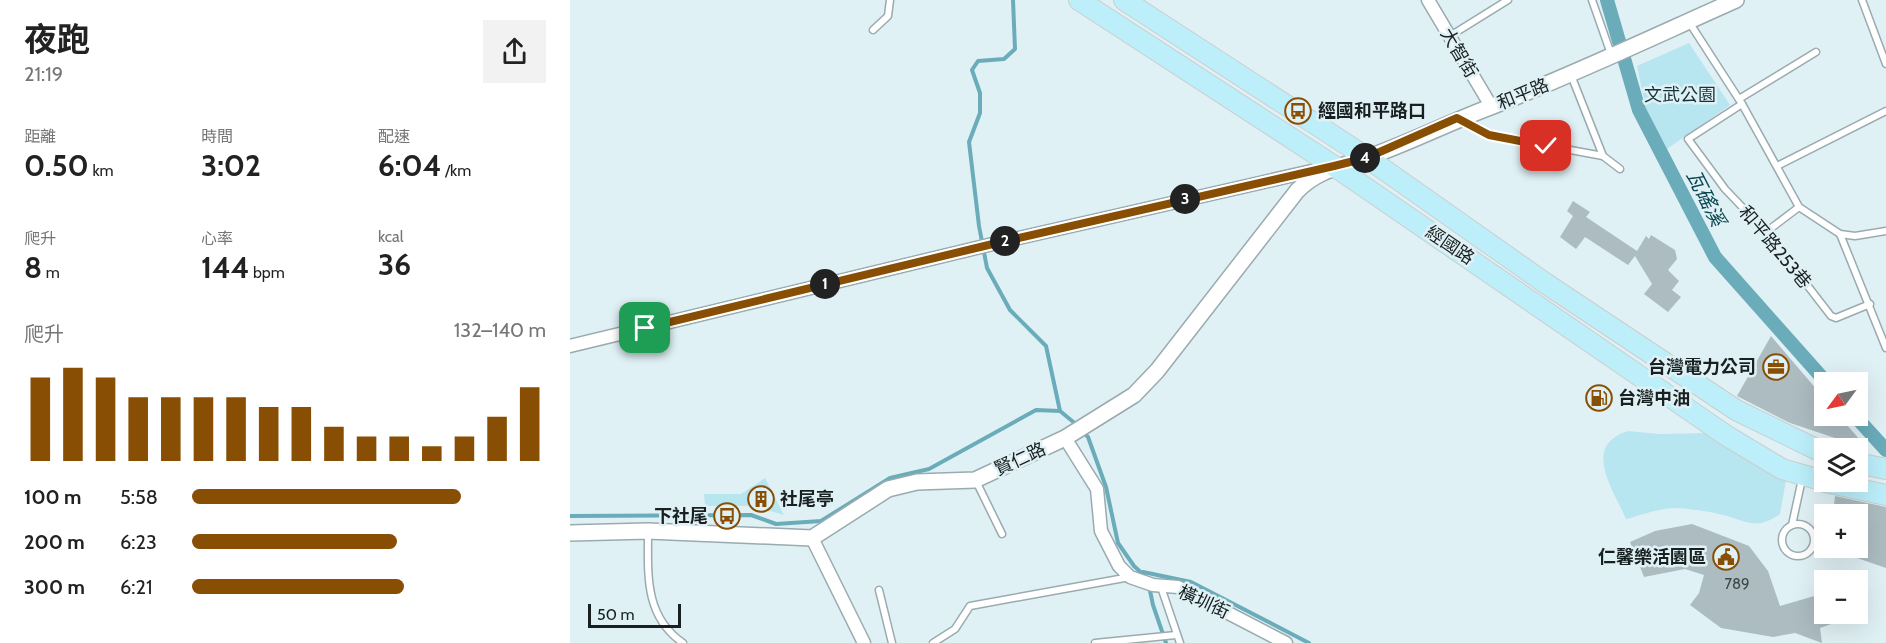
<!DOCTYPE html>
<html lang="zh-TW">
<meta charset="utf-8">
<style>
:root{--surface:#fff;--page:#f2f2f2;--text:#222;--muted:#767676;--accent:#884f04}
body{margin:0;font-family:Cabin,"Noto Sans TC",sans-serif;background:var(--page);color:var(--text);height:100vh;display:flex;flex-direction:column;font-size:22px;white-space:nowrap}
*{box-sizing:border-box;margin:0}
p{font-size:20px;color:var(--muted)}
.icon{flex:none;width:33px;height:33px;fill:none;stroke:currentColor;stroke-width:2;stroke-linecap:round;stroke-linejoin:round}
.map{position:relative;flex:1;overflow:hidden}
.side{display:flex;flex-direction:column;background:var(--surface);width:570px}
.side>*{flex:none}
.needle{width:39px;rotate:237deg}
.buttons{position:absolute;left:1244px;top:372px;display:grid;gap:12px}
.buttons a{display:grid;place-items:center;width:54px;height:54px;border-radius:0px;background:var(--surface);box-shadow:0 6px 24px #0002;font-size:30px}
.scale{position:absolute;left:18px;bottom:15px;width:93px;box-sizing:border-box;padding-left:6px;border:3px solid #192021;border-top:0;font-size:16px;line-height:21px;white-space:nowrap;color:#192021;-webkit-text-stroke:4px #e0f1f5;paint-order:stroke}
.pin{position:absolute;display:grid;place-items:center;width:51px;height:51px;color:#fff;margin:-26px;border-radius:12px;box-shadow:0 3px 9px #0006}
.km{position:absolute;width:30px;height:30px;margin:-15px;border-radius:50%;background:#222;color:#fff;font-size:16px;line-height:30px;text-align:center}
.round{display:grid;place-items:center;flex:none;width:63px;height:63px;border-radius:0px;background:var(--page)}
.overview{display:flex;align-items:center;justify-content:space-between;height:102px;padding:0 24px}
h1{font-size:33px;font-weight:700;line-height:45px}
.stats{display:grid;grid-template-columns:repeat(3,1fr);gap:9px;height:102px;padding:6px 24px}
.stats div{display:grid;align-content:center}
.stats b{font-size:30px;font-weight:700}
.stats small{font-size:16px;font-weight:400}
.stats p{font-size:16px}
.chart{height:168px;padding:12px 24px}
.chart p{display:flex;justify-content:space-between}
.chart svg{width:100%;height:108px;margin-top:6px;stroke:var(--accent);stroke-width:6}
ul{padding:0 24px;list-style:none;font-size:20px}
li{display:grid;grid-template-columns:96px 72px 1fr;align-items:center;height:45px}
li i{height:15px;border-radius:8px;background:var(--accent)}
main{display:flex;flex:1;min-height:0}
.map>svg:first-child{display:block}
.green{fill:#b7e5f0}
.lines{fill:none;stroke-linecap:round;stroke-linejoin:round}
.stream{stroke:#6bacba;stroke-width:4}
.canal{stroke:#6bacba;stroke-width:14}
.building{fill:#acbcc0}
.service-casing{stroke:#9aabaf;stroke-width:9}
.minor-casing{stroke:#9aabaf;stroke-width:15}
.tertiary-casing{stroke:#9aabaf;stroke-width:18}
.primary-casing{stroke:#cccece;stroke-width:22}
.service{stroke:#fff;stroke-width:6}
.minor{stroke:#fff;stroke-width:12}
.tertiary{stroke:#fff;stroke-width:15}
.primary{stroke:#bceffa;stroke-width:20}
.route-casing{stroke:#fff;stroke-width:12}
.route{stroke:#884f04;stroke-width:8}
.labels{text-anchor:middle;stroke-width:5;stroke-linejoin:round;paint-order:stroke}
.number-label{font-size:15px;fill:#3e4749}
.street-label{font-size:18px;fill:#192021;stroke:#e0f1f5}
.park-label{font-size:18px;fill:#13333a;stroke:#e0f1f5}
.poi-label{font-size:18px;font-weight:bold;fill:#192021;stroke:#e0f1f5;text-anchor:start}
.water-label{font-size:20px;font-style:italic;fill:#0b4752;stroke:#e0f1f5}
</style>
<main>
<section class="side">
<div class="overview"><div><h1>夜跑</h1><p>21:19</p></div><a class="round"><svg class="icon" aria-label="share" viewBox="0 0 24 24"><path d="M12 15V3M7 8l5-5 5 5M5 13v7h14v-7"/></svg></a></div>
<div class="stats">
<div><p>距離</p><b>0.50<small> km</small></b></div>
<div><p>時間</p><b>3:02</b></div>
<div><p>配速</p><b>6:04<small> /km</small></b></div>
</div>
<div class="stats">
<div><p>爬升</p><b>8<small> m</small></b></div>
<div><p>心率</p><b>144<small> bpm</small></b></div>
<div><p>kcal</p><b>36</b></div>
</div>
<div class="chart"><p><span>爬升</span>132–140 m</p>
<svg viewBox="0 0 160 44" preserveAspectRatio="none"><path d="M5 44V10M15 44V6M25 44V10M35 44V18M45 44V18M55 44V18M65 44V18M75 44V22M85 44V22M95 44V30M105 44V34M115 44V34M125 44V38M135 44V34M145 44V26M155 44V14"/></svg>
</div>
<ul>
<li><b>100 m</b>5:58<i style="width:76%"></i></li>
<li><b>200 m</b>6:23<i style="width:58%"></i></li>
<li><b>300 m</b>6:21<i style="width:60%"></i></li>
</ul>
</section>
<div class="map">
<svg width="1316" height="643" viewBox="0 0 1316 643">
<rect width="100%" height="100%" fill="#e0f1f5"/>
<!-- green -->
<g class="green">
<path d="M1119 43 1160 105 1097 149 1076 109 1067 66Z"/>
<path d="M1058 431 1089 434 1140 433 1216 480 1210 514C1186 531 1177 521 1153 515 1138 511 1122 509 1106 508 1089 508 1072 515 1056 519 1045 492 1010 446 1058 431Z"/>
<path d="M195 478 214 515 182 506H135L134 494H171Z"/>
</g>
<g class="lines">
<!-- stream -->
<g class="stream">
<path d="M443 0 445 49 434 59 408 61 402 70 410 93V113L399 142 409 226 417 268 440 310 476 346 490 411 507 425"/>
<path d="M512 431 518 437 536 487 548 543 564 566 578 579"/>
<path d="M0 516 181 515 206 524 251 521 320 478 359 469 466 410 490 411"/>
<path d="M573 572 621 582 739 643"/>
<path d="M579 586 583 605 596 643"/>
</g>
<!-- canal -->
<g class="canal">
<path d="M1037 0 1069 110 1145 257 1256 382"/>
<path d="M1285 416 1316 450"/>
</g>
</g>
<!-- building -->
<g class="building">
<path d="M1003 201 1020 212 1016 217 1067 251 1076 236 1079 239 1081 235 1105 250 1107 259 1098 270 1109 281 1102 290 1111 297 1098 312 1074 294 1082 284 1065 256 1058 265 1015 237 1006 249 990 237 1003 216 997 211Z"/>
<path d="M1201 336 1254 398V416H1269L1298 449 1220 423 1167 396Z"/>
<path d="M1265 496 1316 507V568L1261 549 1287 548V514H1263Z"/>
<path d="M1122 524 1179 546 1198 571 1210 606 1251 594 1254 601V614H1260L1264 623 1250 628 1252 643 1225 633 1203 637 1151 628 1120 605 1129 593 1134 575 1115 569 1074 577 1060 542 1085 531Z"/>
</g>
<g class="lines">
<!-- service casing -->
<g class="service-casing">
<g id="service">
<path d="M1022 0 1041 54"/>
<path d="M1292 0 1316 64"/>
<path d="M1119 22 1172 104 1229 207 1270 234 1285 236 1316 231"/>
<path d="M303 30 318 16 320 0"/>
<path d="M880 36 938 0"/>
<path d="M1001 75 1033 156"/>
<path d="M1169 99 1246 52"/>
<path d="M1172 104 1118 139 1155 189 1196 232 1261 316 1266 318 1300 304"/>
<path d="M893 121 919 135 1033 156 1050 169"/>
<path d="M1207 166 1316 111"/>
<path d="M1196 232 1229 207"/>
<path d="M1270 234 1316 348"/>
<path d="M406 481 432 534"/>
<circle cx="1228" cy="540" r="16"/>
<path d="M1222 525 1232 479"/>
<path d="M78 532C78 574 74 616 113 643"/>
<path d="M591 587 610 643"/>
<path d="M309 590 322 643"/>
<path d="M363 643 385 629 400 606 560 577"/>
<path d="M525 643 606 635"/>
</g>
</g>
<!-- minor casing -->
<g class="minor-casing">
<g id="minor">
<path d="M858 0 921 106"/>
<path d="M0 346 431 242 755 168"/>
<path d="M495 438 527 489 531 531 549 566 560 577 583 585 608 587 716 643"/>
<path d="M242 538 294 643"/>
</g>
</g>
<!-- tertiary casing -->
<g class="tertiary-casing">
<path id="tertiary" d="M0 533 78 531 242 538 318 489 347 482 405 480 495 438 564 395 587 371 727 191C747 170 770 167 796 158 839 143 880 122 923 106 1005 74 1085 36 1166 0"/>
</g>
<!-- primary casing -->
<g class="primary-casing">
<g id="primary">
<path d="M509 0 764 166 1157 436 1212 469 1254 481"/>
<path d="M554 0 796 157 975 283 1166 410 1254 453"/>
<path d="M1287 463 1316 469"/>
<path d="M1255 482 1316 495"/>
</g>
</g>
<!-- service -->
<use href="#service" class="service"/>
<!-- minor -->
<use href="#minor" class="minor"/>
<!-- tertiary -->
<use href="#tertiary" class="tertiary"/>
<!-- primary -->
<use href="#primary" class="primary"/>
</g>
<g class="lines">
<!-- route casing -->
<g class="route-casing">
<path id="route" d="M75 328 431 242 764 166 796 158 887 118 919 135 976 146"/>
</g>
<!-- route -->
<use href="#route" class="route"/>
</g>
<!-- icons -->
<defs>
<g id="bus-ring" transform="scale(1.35)"><circle r="9.5" fill="#e0f1f5" stroke="#884f04" stroke-width="1.5"/><path d="M-5-6H5V4H4V6H2V4H-2V6H-4V4H-5ZM-3.5-4V0h7V-4ZM-3.5 1.2v1.5H-2V1.2ZM2 1.2v1.5H3.5V1.2Z" fill="#884f04"/></g>
<g id="office-ring" transform="scale(1.35)"><circle r="9.5" fill="#e0f1f5" stroke="#884f04" stroke-width="1.5"/><path d="M-6-3h4V-5.5h4V-3h4V5H-6ZM-1-4.5V-3h2v-1.5ZM-6 0V1H6V0Z" fill="#884f04"/></g>
<g id="fuel-ring" transform="scale(1.35)"><circle r="9.5" fill="#e0f1f5" stroke="#884f04" stroke-width="1.5"/><path d="M-5.5-6h7V0h2V4h1.3V-2.5L3-4.5l.8-.8L6-3V5H2.5V1h-1V6h-7ZM-4.2-4.7v3.2H.2V-4.7Z" fill="#884f04"/></g>
<g id="building-ring" transform="scale(1.35)"><circle r="9.5" fill="#e0f1f5" stroke="#884f04" stroke-width="1.5"/><path d="M-4-6H4V6H1V3H-1V6H-4ZM-2.5-4.3h1.7v1.8h-1.7ZM.8-4.3h1.7v1.8H.8ZM-2.5-1h1.7V.8h-1.7ZM.8-1h1.7V.8H.8Z" fill="#884f04"/></g>
<g id="civic-ring" transform="scale(1.35)"><circle r="9.5" fill="#e0f1f5" stroke="#884f04" stroke-width="1.5"/><path d="M-.6-6.5H3V-4.5H.6V-3L4-1V1h2V6H-6V1h2V-1L-.6-3ZM-1.2 2.5V6h2.4V2.5Z" fill="#884f04"/></g>
</defs>
<g fill-rule="evenodd">
<use href="#bus-ring" x="728" y="111"/>
<use href="#office-ring" x="1206" y="367"/>
<use href="#fuel-ring" x="1029" y="398"/>
<use href="#building-ring" x="191" y="499"/>
<use href="#bus-ring" x="157" y="516"/>
<use href="#civic-ring" x="1156" y="557"/>
</g>
<g class="labels">
<!-- number labels -->
<g class="number-label">
<text x="1167" y="589">789</text>
</g>
<!-- street labels -->
<g class="street-label">
<text transform="translate(889 53) rotate(59)" y="6">大智街</text>
<text transform="translate(953 94) rotate(-22)" y="6">和平路</text>
<text transform="translate(880 245) rotate(34)" y="6">經國路</text>
<text transform="translate(1205 247) rotate(50)" y="6">和平路253巷</text>
<text transform="translate(450 459) rotate(-25)" y="6">賢仁路</text>
<text transform="translate(634 602) rotate(25)" y="6">橫圳街</text>
</g>
<!-- park labels -->
<g class="park-label">
<text x="1110" y="101">文武公園</text>
</g>
<!-- poi labels -->
<g class="poi-label">
<text x="748" y="117">經國和平路口</text>
<text x="1186" y="373" text-anchor="end">台灣電力公司</text>
<text x="1048" y="404">台灣中油</text>
<text x="210" y="505">社尾亭</text>
<text x="138" y="522" text-anchor="end">下社尾</text>
<text x="1136" y="563" text-anchor="end">仁馨樂活園區</text>
</g>
<!-- water labels -->
<g class="water-label">
<text transform="translate(1136 198) rotate(63)" y="7">瓦磘溪</text>
</g>
</g>
</svg>
<div class="buttons">
<a><svg class="needle" viewBox="-14 -14 28 28"><path d="M0-13l5 13h-10z" fill="#e53935"/><path d="M0 13l5-13h-10z" fill="#767676"/></svg></a>
<a><svg class="icon" aria-label="layers" viewBox="0 0 24 24"><path d="M12 4l9 5-9 5-9-5zM3 14l9 5 9-5"/></svg></a>
<a>+</a>
<a>−</a>
</div>
<div class="scale">50 m</div>
<div class="pin" style="left:75px;top:328px;background:#1e9e55"><svg class="icon" aria-label="arrive" viewBox="0 0 24 24"><path d="M6 21V4h12l-3 4 3 4H6"/></svg></div>
<div class="pin" style="left:976px;top:146px;background:#d93025"><svg class="icon" aria-label="check" viewBox="0 0 24 24"><path d="M5 12l5 5 9-10"/></svg></div>
<b class="km" style="left:255px;top:284px">1</b>
<b class="km" style="left:435px;top:241px">2</b>
<b class="km" style="left:615px;top:199px">3</b>
<b class="km" style="left:795px;top:158px">4</b>
</div>
</main>
